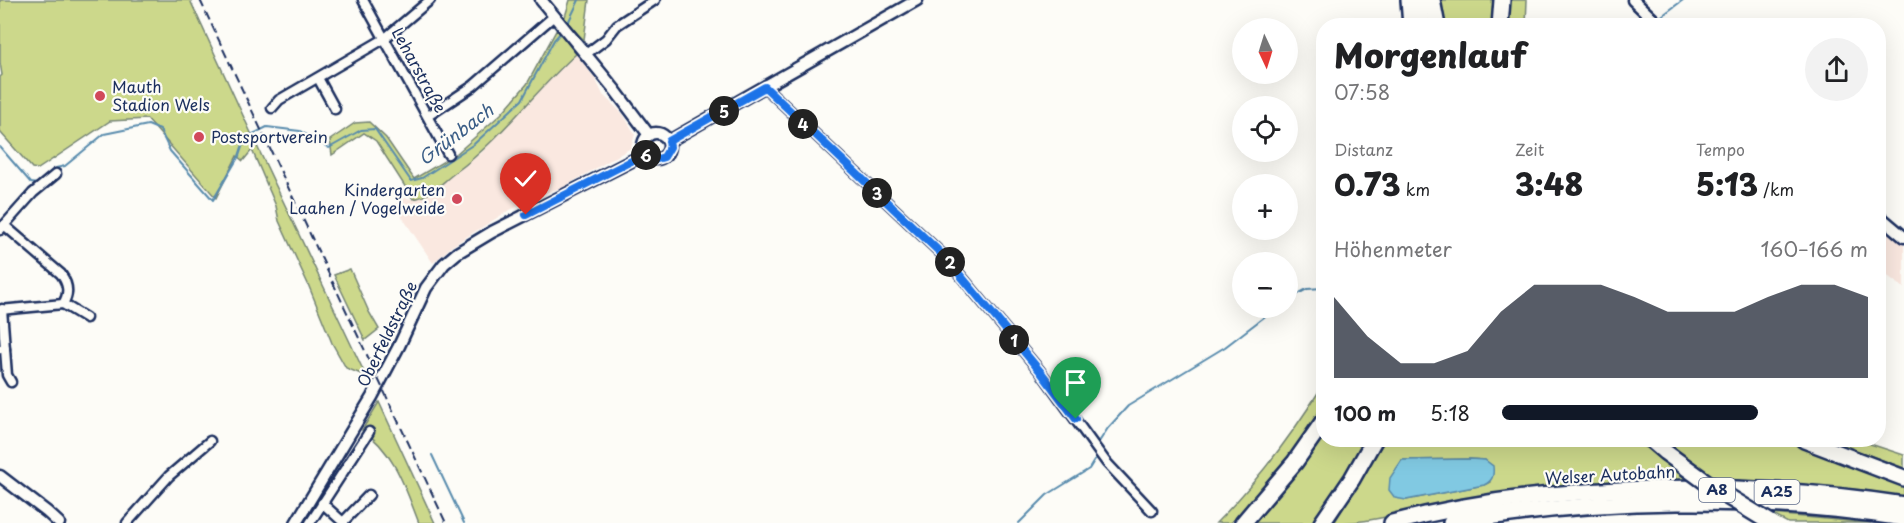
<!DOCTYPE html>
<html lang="de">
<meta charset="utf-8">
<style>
:root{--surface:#fff;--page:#f2f2f2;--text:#202124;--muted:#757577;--accent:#111827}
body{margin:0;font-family:"Playpen Sans",sans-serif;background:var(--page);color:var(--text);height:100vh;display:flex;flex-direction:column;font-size:22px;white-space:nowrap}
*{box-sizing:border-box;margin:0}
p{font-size:20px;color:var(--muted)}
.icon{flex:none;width:33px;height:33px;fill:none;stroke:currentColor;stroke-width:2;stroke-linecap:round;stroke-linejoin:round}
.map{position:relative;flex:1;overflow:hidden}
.panel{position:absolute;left:1316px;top:18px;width:570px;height:429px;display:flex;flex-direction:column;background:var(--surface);border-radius:24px;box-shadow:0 6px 24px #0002}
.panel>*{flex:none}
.needle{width:39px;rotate:176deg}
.fabs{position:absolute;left:1232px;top:18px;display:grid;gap:12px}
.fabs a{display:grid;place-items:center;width:66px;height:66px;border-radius:50%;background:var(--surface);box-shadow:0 6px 24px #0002;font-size:30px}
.pin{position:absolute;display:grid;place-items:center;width:51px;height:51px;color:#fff;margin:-62px -26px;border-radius:50% 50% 50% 0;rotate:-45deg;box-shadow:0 0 6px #0007}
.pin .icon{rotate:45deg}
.km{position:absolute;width:30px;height:30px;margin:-15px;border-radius:50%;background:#222;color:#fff;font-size:16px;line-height:30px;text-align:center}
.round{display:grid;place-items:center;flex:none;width:63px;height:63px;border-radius:32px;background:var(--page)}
.head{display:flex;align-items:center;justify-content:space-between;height:102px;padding:0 18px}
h1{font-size:33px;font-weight:800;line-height:45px}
.metrics{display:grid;grid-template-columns:repeat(3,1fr);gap:9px;height:102px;padding:6px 18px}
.metrics div{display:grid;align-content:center}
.metrics b{font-size:30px;font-weight:800}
.metrics small{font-size:16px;font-weight:400}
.metrics p{font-size:16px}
.chart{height:168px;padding:12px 18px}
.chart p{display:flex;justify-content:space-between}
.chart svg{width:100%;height:108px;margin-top:6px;fill:var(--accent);opacity:.7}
ul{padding:0 18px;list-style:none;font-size:20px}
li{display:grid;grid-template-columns:96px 72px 1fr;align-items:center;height:45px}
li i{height:15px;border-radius:8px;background:var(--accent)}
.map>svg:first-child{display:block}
.built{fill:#fae8e0}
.green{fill:#ccd88b;stroke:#748474;stroke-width:1.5;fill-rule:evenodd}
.water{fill:#81c9e2;stroke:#588bad;stroke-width:1.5}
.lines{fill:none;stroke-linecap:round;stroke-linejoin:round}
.stream{stroke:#588bad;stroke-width:2}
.minor-casing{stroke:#1b2f5e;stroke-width:13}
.tertiary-casing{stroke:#1b2f5e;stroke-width:15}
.secondary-casing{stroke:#1b2f5e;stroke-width:15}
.motorway-casing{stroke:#1b2f5e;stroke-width:20}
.minor{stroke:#fdfcf7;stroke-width:8}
.tertiary{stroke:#fdfcf7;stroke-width:10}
.secondary{stroke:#fdfcf7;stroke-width:10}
.motorway{stroke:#fdfcf7;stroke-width:15}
.rail{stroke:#1b2f5e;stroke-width:2;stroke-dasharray:9 4.5;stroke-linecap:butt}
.motorway-bridge-casing{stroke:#1b2f5e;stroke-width:20;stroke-linecap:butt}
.motorway-bridge{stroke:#fdfcf7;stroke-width:15}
.route-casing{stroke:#fff;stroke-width:12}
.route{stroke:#1a73e8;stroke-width:8}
.poi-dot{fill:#d1495b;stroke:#fdfcf7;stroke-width:2}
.labels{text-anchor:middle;stroke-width:4.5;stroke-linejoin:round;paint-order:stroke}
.shield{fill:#fdfcf7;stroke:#5f6c8c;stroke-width:1.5}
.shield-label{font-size:15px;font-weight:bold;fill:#1b2f5e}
.street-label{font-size:16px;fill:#1b2f5e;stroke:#fdfcf7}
.poi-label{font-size:16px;fill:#1b2f5e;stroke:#fdfcf7;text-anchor:start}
.water-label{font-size:18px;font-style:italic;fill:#3a5d86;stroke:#fdfcf7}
</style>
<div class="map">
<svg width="1904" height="523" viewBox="0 0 1904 523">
<rect width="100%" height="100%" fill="#fdfcf7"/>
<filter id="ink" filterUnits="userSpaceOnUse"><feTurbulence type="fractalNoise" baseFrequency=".0167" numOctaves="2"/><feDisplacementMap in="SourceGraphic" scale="12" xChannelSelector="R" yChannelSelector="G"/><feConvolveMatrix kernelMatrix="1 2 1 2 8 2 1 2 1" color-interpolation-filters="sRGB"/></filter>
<g filter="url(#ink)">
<!-- built -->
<g class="built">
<path d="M576 54 596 80 603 95 623 114 635 134 631 148 562 188 548 192 508 211 452 246 433 263 394 205 405 198 413 199 463 167 482 152 511 119Z"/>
<path d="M1878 225 1904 245V288L1878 269Z"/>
</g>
<!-- green -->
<g class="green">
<path d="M0 0H190L257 146 366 376 346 368 332 343 308 284 279 221 276 206 252 150 243 161 237 156 216 198 147 119 110 121 38 169 32 168 0 132V77L2 75 0 63Z"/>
<path d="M570 0H589L584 40 564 20Z"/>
<path d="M1440 0H1495L1494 25H1445Z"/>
<path d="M1510 0H1527L1526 25H1508Z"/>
<path d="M557 29 576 54C534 92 501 139 456 172 441 183 432 196 413 199L376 141 364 133 332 155 330 140 355 123 369 122 386 138 414 179 456 154 501 114 527 84Z"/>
<path d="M350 269 369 312 379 329 365 340 334 275Z"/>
<path d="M1323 385V405L1299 443 1258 496 1230 523H1216C1258 481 1292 435 1323 385Z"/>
<path d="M379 402 435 523H419C406 490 394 450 362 430Z"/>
<path d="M1323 430V440H1367L1314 523H1251Z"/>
<path d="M1385 440H1640L1686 479C1610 483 1534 486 1459 500 1417 508 1376 523 1334 523ZM1470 459 1485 460 1490 482 1484 485 1406 500 1402 460Z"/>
<path d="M1661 440H1789L1904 485V497L1863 490 1744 481H1715Z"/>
<path d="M1828 440H1858L1904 455V468Z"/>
<path d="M1771 514 1871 523H1788Z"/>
</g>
<!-- water -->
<path class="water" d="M1470 459 1485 460 1493 466C1494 475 1493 481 1484 485L1406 500 1395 498 1389 490 1390 478 1402 460Z"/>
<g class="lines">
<!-- stream -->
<g class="stream">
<path d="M1659 18 1683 0"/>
<path d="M566 27 579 0"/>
<path d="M0 147 31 183 38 184 56 168 65 166 104 134 148 125 160 130 170 151 213 200 239 156 245 138 267 127 300 131 329 148 361 130 375 129 411 181 422 178 474 144 522 100 554 40 562 31"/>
<path d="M1287 300 1307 289 1323 288"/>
<path d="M1097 445 1108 428 1128 406 1225 347 1276 308"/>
<path d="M432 455 464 523"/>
<path d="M1019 523 1047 495 1089 469 1097 456"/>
</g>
<!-- minor casing -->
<g class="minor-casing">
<g id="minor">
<path d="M363 0 448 154"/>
<path d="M586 54 606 39 617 25 655 0"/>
<path d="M318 78 335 109"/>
<path d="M765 87 946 258 1040 371 1106 462 1152 511"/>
<path d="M272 108 279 100 384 39 430 0"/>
<path d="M428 116 473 86 554 16"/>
<path d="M0 230 33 193 56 174"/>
<path d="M63 304 86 318"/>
<path d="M0 310 63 304C70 293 68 284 61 274L4 225"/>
<path d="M0 349H5L2 309"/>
<path d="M5 349 7 375 11 382"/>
<path d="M322 503 344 523"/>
<path d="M343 522 369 495"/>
<path d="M127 523 169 476 210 441"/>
<path d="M310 523 369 432"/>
</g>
</g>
<!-- tertiary casing -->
<g class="tertiary-casing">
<g id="tertiary">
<path d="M541 0 615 90 649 135"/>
<path d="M0 476 47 512 59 523"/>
</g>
</g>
<!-- secondary casing -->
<g class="secondary-casing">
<g id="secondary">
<path d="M1633 0 1660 26"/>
<circle cx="656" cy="146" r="13"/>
<path d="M669 141 917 0"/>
<path d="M1878 215 1904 237"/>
<path d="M296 523 372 397 399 346 426 288 444 264 457 253 492 232 645 154"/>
</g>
</g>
<!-- motorway casing -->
<g class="motorway-casing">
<g id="motorway">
<path d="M1409 0 1411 26"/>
<path d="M1418 0 1422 26"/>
<path d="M1432 0 1437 26"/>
<path d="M1500 26 1502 0"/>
<path d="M1651 440 1665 452"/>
<path d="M1804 440 1904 478"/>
<path d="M1243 523 1295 462 1323 422"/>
<path d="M1322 523 1352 479 1374 440"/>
<path d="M1392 523C1548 481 1745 480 1904 505"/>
<path d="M1451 523C1599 497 1755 495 1904 518"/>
</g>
</g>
<!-- minor -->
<use href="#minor" class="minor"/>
<!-- tertiary -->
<use href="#tertiary" class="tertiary"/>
<!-- secondary -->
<use href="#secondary" class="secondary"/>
<!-- motorway -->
<use href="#motorway" class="motorway"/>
<!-- rail -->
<path class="rail" d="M200 0 446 523"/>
<!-- motorway-bridge casing -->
<g class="motorway-bridge-casing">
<path id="motorway-bridge" d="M1665 452 1717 490 1771 523"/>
</g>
<!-- motorway-bridge -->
<use href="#motorway-bridge" class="motorway-bridge"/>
</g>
</g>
<g class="lines" filter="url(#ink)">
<!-- route casing -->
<g class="route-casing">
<path id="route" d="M526 215 645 154 654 160 664 157 670 147 669 141 765 87 946 258 1040 371 1076 419"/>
</g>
<!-- route -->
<use href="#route" class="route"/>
</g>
<!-- markers -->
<g class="poi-dot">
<circle cx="100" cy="96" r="6"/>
<circle cx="199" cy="137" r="6"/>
<circle cx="457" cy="199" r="6"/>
</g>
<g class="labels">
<!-- shield labels -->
<g class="shield">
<rect x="1699" y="478" width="36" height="24" rx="4.5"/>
<rect x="1754.5" y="480" width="45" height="24" rx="4.5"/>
</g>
<g class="shield-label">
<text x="1717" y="495">A8</text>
<text x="1777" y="497">A25</text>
</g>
<!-- street labels -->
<g class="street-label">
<text transform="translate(419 70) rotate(61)" y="6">Leharstraße</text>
<text transform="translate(387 334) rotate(-64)" y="6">Oberfeldstraße</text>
<text transform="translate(1610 475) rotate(-3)" y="6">Welser Autobahn</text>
</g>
<!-- poi labels -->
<g class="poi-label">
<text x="112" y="93">Mauth<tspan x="112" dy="18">Stadion Wels</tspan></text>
<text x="211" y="143">Postsportverein</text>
<text x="445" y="196" text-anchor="end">Kindergarten<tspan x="445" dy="18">Laahen / Vogelweide</tspan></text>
</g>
<!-- water labels -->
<g class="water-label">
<text transform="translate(456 135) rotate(-37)" y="6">Grünbach</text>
</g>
</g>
</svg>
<div class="fabs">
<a><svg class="needle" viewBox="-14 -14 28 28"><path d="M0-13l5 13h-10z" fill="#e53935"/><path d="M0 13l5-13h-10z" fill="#757577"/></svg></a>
<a><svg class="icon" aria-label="locate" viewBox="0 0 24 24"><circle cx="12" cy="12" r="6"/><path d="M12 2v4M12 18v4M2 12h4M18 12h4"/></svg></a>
<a>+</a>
<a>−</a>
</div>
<div class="pin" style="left:1076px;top:419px;background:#1e9e55"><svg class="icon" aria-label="arrive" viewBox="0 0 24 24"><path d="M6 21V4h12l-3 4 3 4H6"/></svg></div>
<div class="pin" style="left:526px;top:215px;background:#d93025"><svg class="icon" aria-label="check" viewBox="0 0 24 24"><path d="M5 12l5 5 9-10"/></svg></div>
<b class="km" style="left:1014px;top:340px">1</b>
<b class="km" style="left:950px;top:262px">2</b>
<b class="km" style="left:877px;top:193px">3</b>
<b class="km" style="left:803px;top:124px">4</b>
<b class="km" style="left:724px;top:111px">5</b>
<b class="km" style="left:646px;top:155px">6</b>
<section class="panel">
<div class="head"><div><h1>Morgenlauf</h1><p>07:58</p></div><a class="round"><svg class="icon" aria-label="share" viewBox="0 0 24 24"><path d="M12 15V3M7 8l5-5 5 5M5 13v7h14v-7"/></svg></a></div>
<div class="metrics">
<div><p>Distanz</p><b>0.73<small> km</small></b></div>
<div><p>Zeit</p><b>3:48</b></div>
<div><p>Tempo</p><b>5:13<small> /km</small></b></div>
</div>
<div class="chart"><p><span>Höhenmeter</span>160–166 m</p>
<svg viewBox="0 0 160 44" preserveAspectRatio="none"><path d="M0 44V11L10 27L20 38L30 38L40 33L50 17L60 6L70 6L80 6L90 11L100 17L110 17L120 17L130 11L140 6L150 6L160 11V44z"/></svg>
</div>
<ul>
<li><b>100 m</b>5:18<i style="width:70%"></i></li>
</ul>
</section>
</div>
